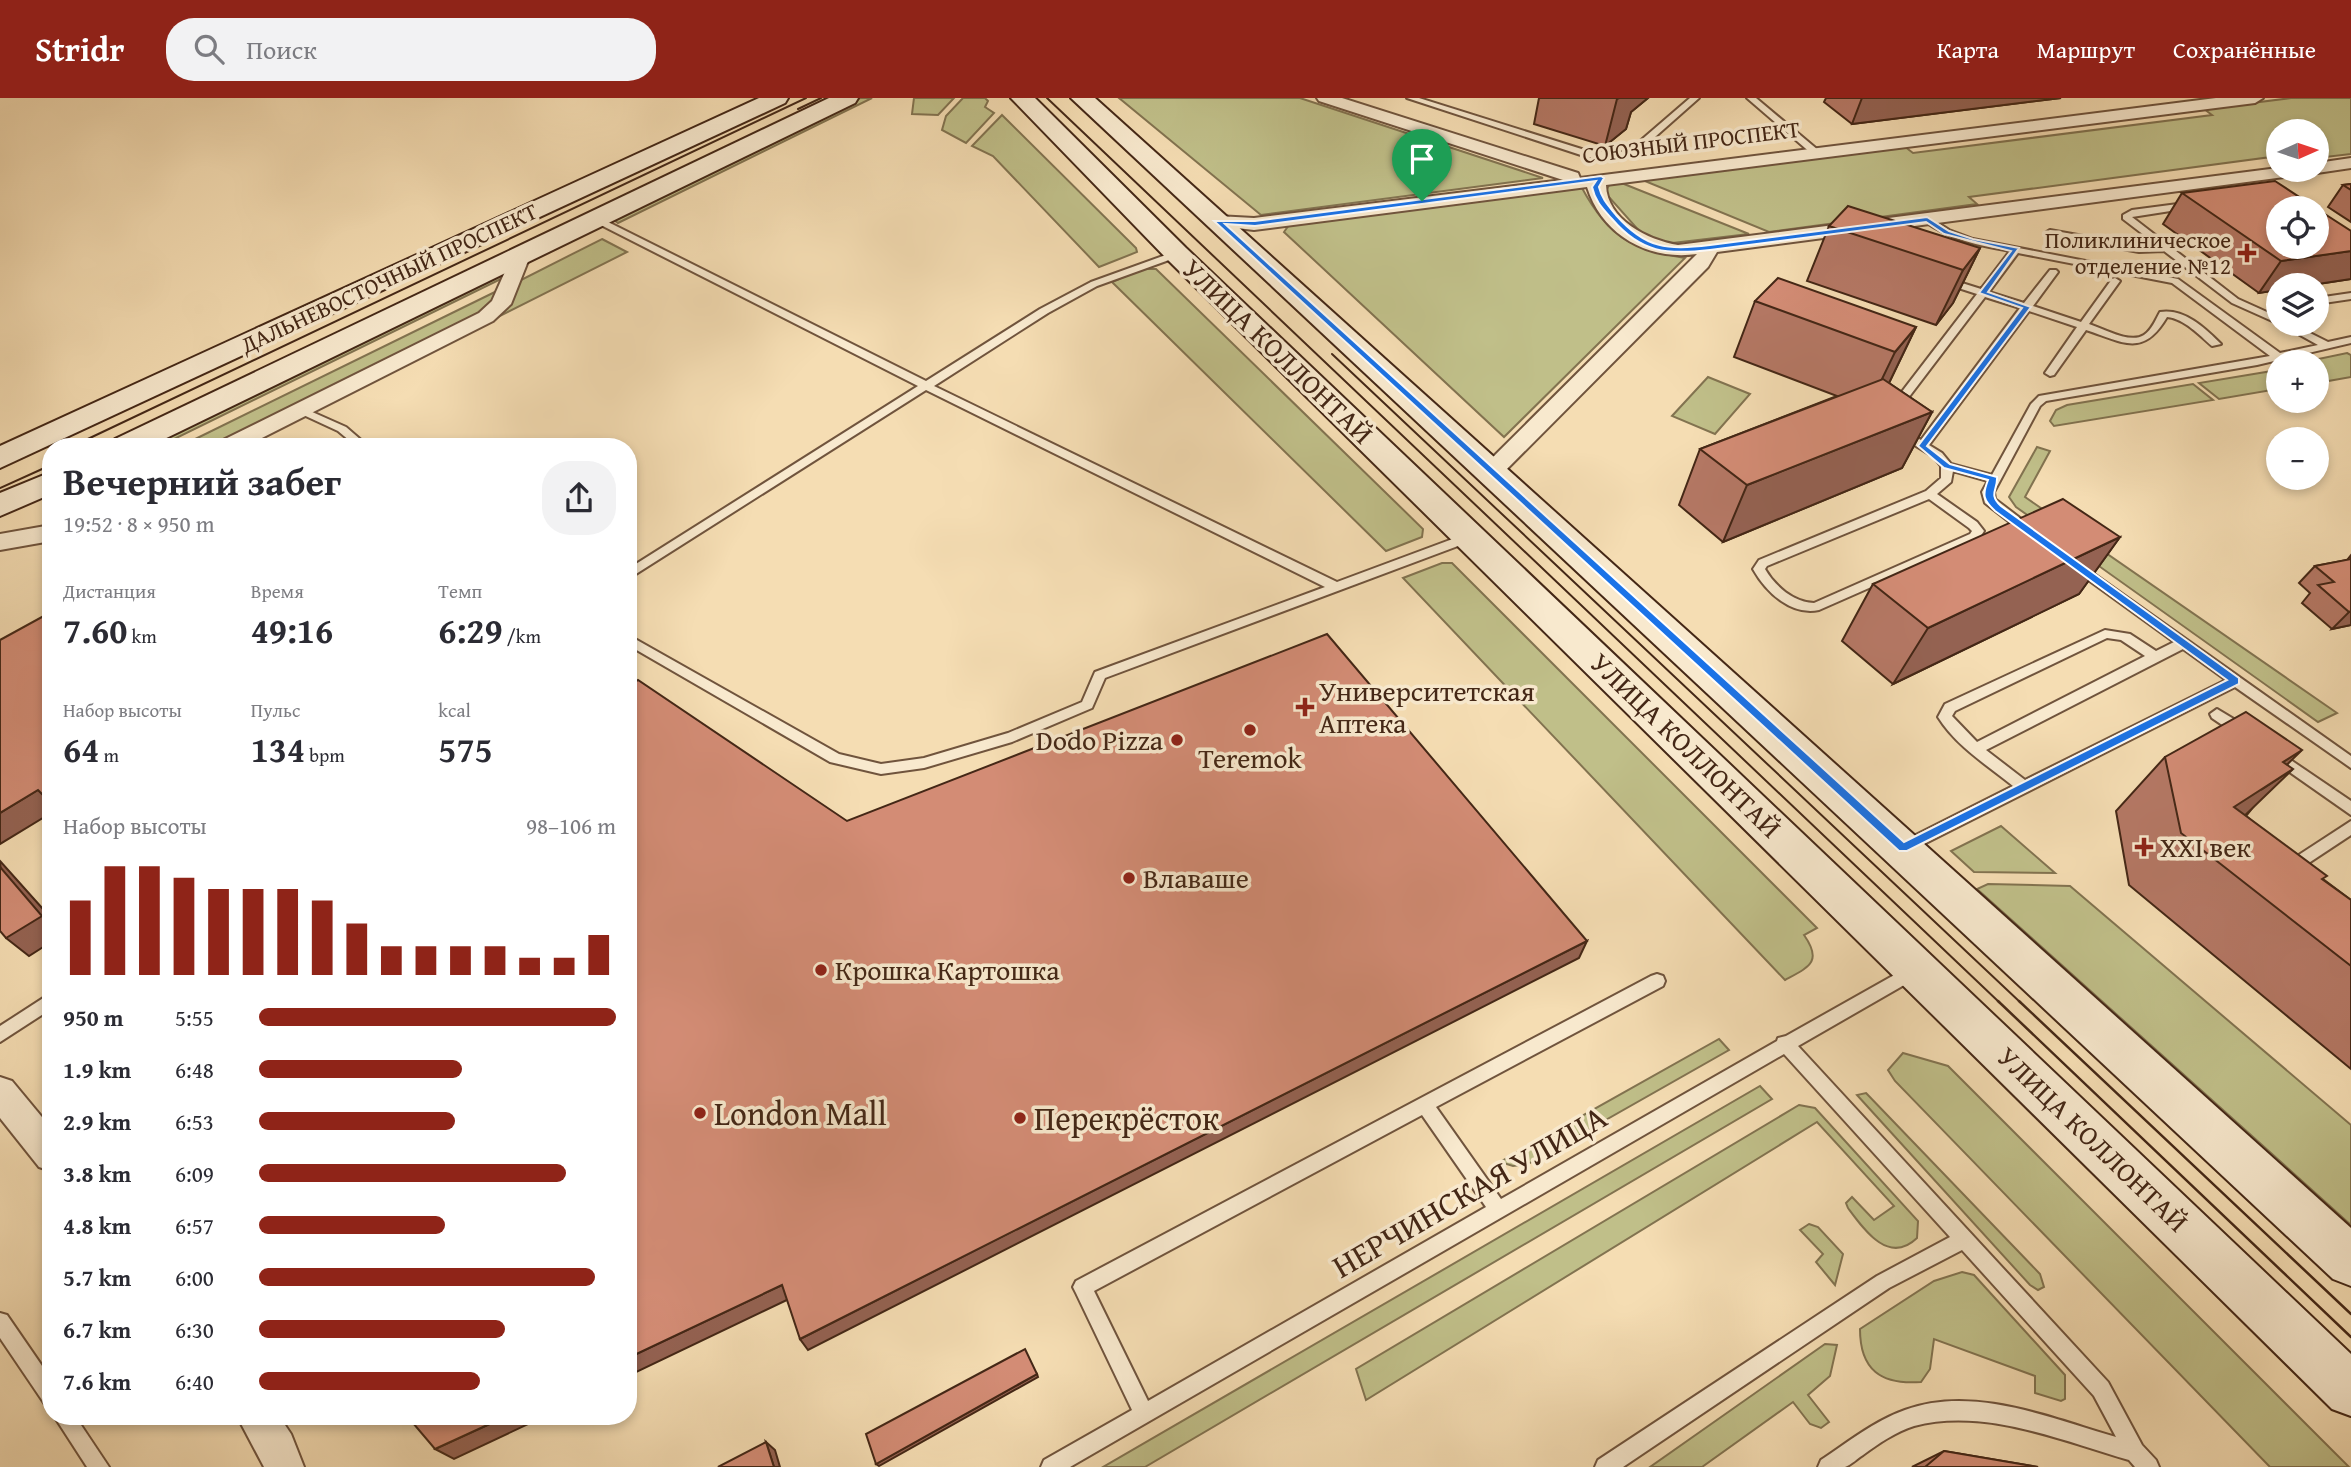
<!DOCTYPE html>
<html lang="ru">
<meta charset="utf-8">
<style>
:root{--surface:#fff;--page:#f2f2f3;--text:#2b2b33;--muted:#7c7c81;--accent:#8f2418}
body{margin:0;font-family:"Gentium Book Plus",serif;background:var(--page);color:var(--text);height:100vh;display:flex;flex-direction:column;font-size:26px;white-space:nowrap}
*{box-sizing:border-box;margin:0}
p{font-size:23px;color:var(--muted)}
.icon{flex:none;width:38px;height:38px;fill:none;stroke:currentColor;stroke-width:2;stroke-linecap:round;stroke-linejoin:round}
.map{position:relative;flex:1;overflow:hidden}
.side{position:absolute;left:42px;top:340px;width:595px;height:987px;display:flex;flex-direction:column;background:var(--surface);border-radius:28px;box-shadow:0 4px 10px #0003}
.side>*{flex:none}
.needle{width:46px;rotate:87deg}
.fabs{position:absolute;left:2266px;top:21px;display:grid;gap:14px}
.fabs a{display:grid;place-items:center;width:63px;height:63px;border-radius:50%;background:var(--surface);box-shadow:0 4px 10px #0003;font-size:35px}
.pin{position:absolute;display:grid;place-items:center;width:60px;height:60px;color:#fff;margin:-72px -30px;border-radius:50% 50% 50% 0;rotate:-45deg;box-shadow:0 0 7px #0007}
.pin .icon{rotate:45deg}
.round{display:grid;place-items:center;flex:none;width:74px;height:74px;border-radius:28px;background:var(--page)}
.head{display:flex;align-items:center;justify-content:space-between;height:119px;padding:0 21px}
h1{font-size:38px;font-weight:800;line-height:52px}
.figures{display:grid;grid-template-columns:repeat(3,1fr);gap:10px;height:119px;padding:7px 21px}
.figures div{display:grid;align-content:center}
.figures b{font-size:35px;font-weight:800}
.figures small{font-size:19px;font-weight:400}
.figures p{font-size:19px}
.chart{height:196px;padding:14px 21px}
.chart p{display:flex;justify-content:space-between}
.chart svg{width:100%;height:126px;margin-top:7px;stroke:var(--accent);stroke-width:6}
ul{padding:0 21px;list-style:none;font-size:23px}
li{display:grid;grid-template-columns:112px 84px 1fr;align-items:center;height:52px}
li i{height:18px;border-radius:9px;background:var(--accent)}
header{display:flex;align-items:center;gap:42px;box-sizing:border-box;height:98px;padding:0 35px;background:var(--accent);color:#fff}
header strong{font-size:33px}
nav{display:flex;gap:38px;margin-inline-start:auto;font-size:24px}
.search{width:490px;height:63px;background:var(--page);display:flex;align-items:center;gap:18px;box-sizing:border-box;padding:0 24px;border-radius:28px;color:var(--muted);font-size:26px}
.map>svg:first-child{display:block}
.green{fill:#c0bf89;stroke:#827350;stroke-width:2}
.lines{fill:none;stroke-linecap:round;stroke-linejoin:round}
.lane-casing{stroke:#70543d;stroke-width:4}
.street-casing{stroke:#70543d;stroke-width:4}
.secondary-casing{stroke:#442716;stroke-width:4}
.lane{fill:#f8e9ce;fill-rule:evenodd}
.street{fill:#f8e9ce;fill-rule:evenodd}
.secondary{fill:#f8e9ce;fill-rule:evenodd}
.tram-far1{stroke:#442716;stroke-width:2}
.tram{stroke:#442716;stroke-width:2.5}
.wall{fill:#b57865;stroke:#442716;stroke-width:2}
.shaded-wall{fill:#946252;stroke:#442716;stroke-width:2}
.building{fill:#d38c75;stroke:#442716;stroke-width:2}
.route{fill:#1a73e8;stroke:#fff;stroke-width:2;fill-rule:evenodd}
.poi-dot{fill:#8f2418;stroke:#f8e9ce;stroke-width:2.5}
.labels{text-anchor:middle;stroke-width:7;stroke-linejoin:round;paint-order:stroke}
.far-street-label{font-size:23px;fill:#442716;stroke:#f8e9ce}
.far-poi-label{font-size:23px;fill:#442716;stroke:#f8e9ce;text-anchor:end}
.street-label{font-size:28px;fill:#442716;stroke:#f8e9ce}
.poi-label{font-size:28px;fill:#442716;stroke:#f8e9ce;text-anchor:start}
.near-poi-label{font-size:33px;fill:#442716;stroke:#f8e9ce;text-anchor:start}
.near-street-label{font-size:33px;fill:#442716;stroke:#f8e9ce}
</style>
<header>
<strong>Stridr</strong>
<div class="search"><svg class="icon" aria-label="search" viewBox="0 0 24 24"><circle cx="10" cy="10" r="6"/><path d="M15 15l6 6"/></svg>Поиск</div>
<nav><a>Карта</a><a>Маршрут</a><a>Сохранённые</a></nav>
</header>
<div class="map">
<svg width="2351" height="1369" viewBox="0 0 2351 1369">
<rect width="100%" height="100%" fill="#f5ddb3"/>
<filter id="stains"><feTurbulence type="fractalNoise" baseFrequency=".00286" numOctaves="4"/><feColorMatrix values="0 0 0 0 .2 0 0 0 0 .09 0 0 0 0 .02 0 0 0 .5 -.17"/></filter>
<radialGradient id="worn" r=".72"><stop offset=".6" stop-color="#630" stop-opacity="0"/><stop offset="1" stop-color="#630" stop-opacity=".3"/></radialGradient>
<!-- green -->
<g class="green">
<path d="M860 0H872L618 125 614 122Z"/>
<path d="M914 0H954L938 17 912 16Z"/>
<path d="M963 0H985L988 3 985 9 994 15 966 45 942 32 946 18Z"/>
<path d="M1119 0H1300L1543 80 1261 117Z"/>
<path d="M2291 0H2351V56L2317 60V33H2278V58L1969 99 1977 106 1769 134 1640 81 1904 48 1913 55 2212 17 2204 11Z"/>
<path d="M1002 17 1136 150 1137 154 1099 169 993 58 972 48Z"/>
<path d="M1619 84 1749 136 1664 146 1641 135 1608 98 1606 93 1609 87Z"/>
<path d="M1582 90C1609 140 1632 151 1685 160L1504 339 1284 134 1289 127Z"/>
<path d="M602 141 627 154 325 306 508 208 521 182Z"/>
<path d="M1142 171H1156L1423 431 1422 439 1386 453 1112 184Z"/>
<path d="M502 175H507L505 179 160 348H144Z"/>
<path d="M501 191 495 204 481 215 216 348H181Z"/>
<path d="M2347 255 2351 257V279L2317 285V264H2304Z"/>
<path d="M2278 272V291L2219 301 2199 285Z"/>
<path d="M1708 279 1750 296 1715 336 1672 318Z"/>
<path d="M2193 286 2213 302 2054 328 2050 323 2056 312 2067 307Z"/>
<path d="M2037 349 2050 353 2025 399 2337 615 2318 624 2016 409 2009 399Z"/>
<path d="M1442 465H1452L1817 830 1804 837C1823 864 1809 869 1785 882L1403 480Z"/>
<path d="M2001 728 2055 775 1974 774 1951 753Z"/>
<path d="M1988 786 2070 788 2351 1027V1127L1977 791Z"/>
<path d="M1719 941 1729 952 1528 1066 1513 1068 1500 1064Z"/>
<path d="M1903 955 1948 968 2349 1369H2270L1895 983 1888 972Z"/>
<path d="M1760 988 1772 1001 1145 1369H1103Z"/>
<path d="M1866 995 2040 1176 2044 1189 2038 1192 2030 1187 1857 997Z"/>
<path d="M1799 1007 1815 1010 1918 1123 1917 1140C1889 1167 1865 1133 1848 1110L1846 1105 1852 1099 1874 1122 1894 1108 1817 1024 1366 1302 1356 1271Z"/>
<path d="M1809 1126 1818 1129 1843 1156 1835 1187 1816 1164 1823 1156 1800 1132Z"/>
<path d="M1962 1174 1974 1177 2065 1277V1301L2061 1303 2035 1295V1278L1934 1241 1930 1271 1921 1284C1881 1287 1860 1272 1860 1231L1934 1183Z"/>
<path d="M1825 1246 1837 1247 1830 1278 1808 1297 1829 1324 1821 1330 1810 1326 1793 1304 1702 1369H1650Z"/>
</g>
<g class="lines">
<!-- lane casing -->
<g class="lane-casing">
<g id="lane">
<path d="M1407 0H1419L1591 54H1622L1632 50 1690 0H1699L1638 54 1623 60 1587 59Z"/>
<path d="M1747 0H1756L1818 52V56H1812Z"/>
<path d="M2193 104 2198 107 2196 109 2132 119 2238 201 2278 219 2279 226 2232 205 2164 153 2139 154 2050 138 2045 135 2050 132 2139 148 2157 147 2123 121V117L2132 112Z"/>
<path d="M596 118 926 283 1040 211 1091 184 1174 154H1180V158L1097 188 1048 215 934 288 1337 484 1466 436 1470 435 1476 439 1474 442 1105 580 1092 610 1012 644 924 670 881 676 830 664 628 547V537L839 656 881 666 924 660 1008 635 1082 604 1095 574 1325 489 926 292 628 481V471L918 288 593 123 591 121Z"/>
<path d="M1927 118 1949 132 1973 141 2178 181 2280 255 2318 247 2280 226H2292L2328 244 2351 239V245L2257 267 2046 303 2040 308 1994 394 1995 401 2033 430V436H2025L1985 405 1982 394 1988 383 1953 373 1951 384 1937 396 1977 424 1984 433 1978 442 1819 512C1791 518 1766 494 1753 471L1759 462 1926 393 1941 380V368L1934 359 1895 335 1896 333H1904L1921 342 2020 210 1985 199 1899 312H1891V308L1977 196 1940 184V180H1946L1981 191 2010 153C1977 147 1952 142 1924 123V119ZM2018 155 2172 185 2270 258 2039 298 2031 306 1992 377 1951 366 1942 355 1929 347 2029 213 2077 229 2045 275 2050 278 2054 277 2086 232C2123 244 2143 260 2167 219 2185 221 2199 237 2212 248L2221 246C2205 230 2184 210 2160 214 2156 221 2152 232 2144 237 2130 246 2104 231 2089 226L2120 183 2115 180 2112 181 2081 224 2033 208 2058 174 2056 172H2050L2024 205 1989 194ZM1929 401 1969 430 1972 433 1970 436 1814 505C1793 504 1775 488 1765 471L1767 468Z"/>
<path d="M2351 195V201L2317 206V200Z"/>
<path d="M301 309 346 329 368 348H356L338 333 297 314V310Z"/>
<path d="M2077 464 2351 658V670L2235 589 1910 753H1900L1898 749 1900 745 2013 688C1987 667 1956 648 1938 619L1945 606 2105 532 2130 536 2156 553 2174 544 2073 471 2071 468ZM2107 540 2121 542 2145 558 1977 644 1952 618 1955 613ZM2183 551 2226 582 2025 682 1986 652Z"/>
<path d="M2217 611 2247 629 2249 633 2247 637H2237L2212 620 2210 616Z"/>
<path d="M2273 650 2351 703V717L2268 659 2266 655 2268 651Z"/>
<path d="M2351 723V737L2295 774 2290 776 2285 774 2283 770 2285 766Z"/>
<path d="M1912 867 1918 869 1920 874 1918 879 1798 948 2108 1284 2142 1347 2156 1362 2159 1369H2135L2129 1362C2063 1343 1984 1309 1914 1328 1895 1334 1878 1346 1863 1357 1858 1360 1851 1367 1845 1369 1838 1369 1826 1369 1818 1369L1821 1362C1848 1344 1874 1323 1905 1312 1973 1287 2050 1320 2116 1339L2094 1298 1962 1152 1889 1190 1623 1369H1595L1598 1362 1877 1178 1950 1139 1784 956 1070 1369H1041L1044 1362 1132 1312 1076 1195 1073 1189 1076 1183 1651 878 1657 876 1663 878 1665 883 1663 888 1436 1009 1501 1101 1777 943 1778 940 1786 938ZM1422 1017 1486 1109 1148 1303 1094 1193Z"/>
<path d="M51 895V911L0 944V928Z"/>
<path d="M0 1215 7 1217 51 1281V1308L44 1305 0 1240Z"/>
<path d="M54 1318H75L109 1369H87Z"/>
</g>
</g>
<!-- street casing -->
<g class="street-casing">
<g id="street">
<path d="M1317 0H1342L1578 75 1580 80 2216 0H2263L2255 5 1606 87C1607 122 1648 142 1678 147L2278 70 2309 72 2300 77 1717 154 1708 169 1499 379H1483L1480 374 1483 369 1697 156C1648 163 1602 137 1587 89L1254 132 1211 127 1208 123 1217 118 1254 120 1563 82 1319 3Z"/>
<path d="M2351 60V70L2317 75 2310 72H2317V65Z"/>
<path d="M521 152 530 158 511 206 493 223 246 348H218L221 343 479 215 492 203 512 158Z"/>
<path d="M51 427V443L0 452V436Z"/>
<path d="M0 979 12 983 51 1030V1073L39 1069 0 1020Z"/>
<path d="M237 1318H279L291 1336 304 1369H264Z"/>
</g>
</g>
<!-- secondary casing -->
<g class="secondary-casing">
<g id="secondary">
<path d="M759 0H788L785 5 0 370V348Z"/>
<path d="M829 0H858L855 5 150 348H111L115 341Z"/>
<path d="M1011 0H1035L1186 150 2351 1256V1318L2332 1311 1168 162Z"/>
<path d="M1071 0H1095L2351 1130V1188L2333 1181Z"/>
<path d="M51 374V396L0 418V395Z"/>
</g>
</g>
<!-- lane -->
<use href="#lane" class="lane"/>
<!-- street -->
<use href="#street" class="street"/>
<!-- secondary -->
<use href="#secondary" class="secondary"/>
<!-- tram-far1 -->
<g class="tram-far1">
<path d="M1047 0 2000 905"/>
<path d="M798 11 821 0"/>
<path d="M1332 256 2021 905"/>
<path d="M73 348 806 0"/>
<path d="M0 390 51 367"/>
</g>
<!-- tram -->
<g class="tram">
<path d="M1998 903 2351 1239"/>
<path d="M2019 903 2351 1216"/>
</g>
</g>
<!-- wall -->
<g class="wall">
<path d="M1539 0H1648L1631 14 1626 31 1605 48 1534 26Z"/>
<path d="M1826 0H2061L1852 26 1824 4Z"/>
<path d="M2351 86V124L2328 109 2343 87Z"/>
<path d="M2182 95 2351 133V181L2259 195 2163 126Z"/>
<path d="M1829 128 1980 150 1953 205 1936 227 1807 183Z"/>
<path d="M1755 203 1916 229 1889 285 1932 314 1902 370 1723 444 1679 407 1700 351 1837 298 1734 259Z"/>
<path d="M2120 439 2079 496 1893 586 1842 543 1873 486Z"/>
<path d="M2351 457V527L2332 531 2302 505 2310 495 2299 485 2315 468 2347 462Z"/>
<path d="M2165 659 2287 667 2246 718 2323 781 2351 802V971L2129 787 2116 713Z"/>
<path d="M1944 1353 2038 1369H1912Z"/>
</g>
<!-- shaded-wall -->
<g class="shaded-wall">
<path d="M1619 0H1648L1631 14 1626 31 1605 48 1617 1Z"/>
<path d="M1862 0H2061L1852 26Z"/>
<path d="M1980 150 1953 205 1936 227 1963 172Z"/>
<path d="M2351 153V181L2311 187H2278V192L2259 195 2281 163Z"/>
<path d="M1916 229 1889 285 1868 310 1895 254Z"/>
<path d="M1932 314 1902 370 1723 444 1747 387Z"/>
<path d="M2120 439 2079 496 1893 586 1928 530Z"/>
<path d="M2351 513V527L2332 531 2349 514Z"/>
<path d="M2302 652 2261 692 2293 671 2237 725 2234 709 2283 664Z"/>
<path d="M38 692 51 704V715L0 746V715Z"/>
<path d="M0 763 51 820V844L29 858 6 840Z"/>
<path d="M1587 843 1579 860 808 1252 800 1241Z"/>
<path d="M782 1187 791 1200 628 1278V1260Z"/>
<path d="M1037 1276 1038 1279 879 1368 876 1366Z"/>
<path d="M507 1318H545L454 1361 435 1351Z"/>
<path d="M766 1344 775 1352 780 1369H774Z"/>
</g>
<!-- building -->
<g class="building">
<path d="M2275 83 2316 110H2278V149H2317V111L2351 133V153L2281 163 2182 95Z"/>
<path d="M2351 86V92L2343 87Z"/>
<path d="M1848 108 1980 150 1963 172 1829 128Z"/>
<path d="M1778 180 1916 229 1895 254 1755 203Z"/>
<path d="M1883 281 1932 314 1747 387 1700 351Z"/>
<path d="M2063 401 2120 439 1928 530 1873 486Z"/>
<path d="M2351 461V513L2349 514 2318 487 2334 484 2315 468Z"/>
<path d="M51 514V705L38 692 0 715V542Z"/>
<path d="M1327 536 1587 843 800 1241 782 1187 628 1260V589L638 582 847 723Z"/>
<path d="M2246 614 2302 652 2283 664 2293 671 2234 709 2327 778 2322 781 2351 802V868L2181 735 2165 659Z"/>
<path d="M0 769 42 818 6 840 0 833Z"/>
<path d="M1025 1251 1037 1276 876 1366 866 1336Z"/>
<path d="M407 1318H507L435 1351Z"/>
<path d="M766 1344 774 1369H718Z"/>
<path d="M1944 1353 2038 1369H1925Z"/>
</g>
<!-- route -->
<path class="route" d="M1601 78 1604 80 1599 89C1602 101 1608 107 1616 117 1646 151 1667 152 1710 147L1927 119 1949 133 1973 141 2019 150 1988 194 2031 209 1927 348 1950 366 1997 379C1998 392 1988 396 2001 408L2239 580V586L1907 753H1899L1214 123H1255ZM1596 83 1592 89C1595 103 1602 110 1612 121 1641 155 1667 157 1710 152L1926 124 1944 136 2011 153 1979 195 2022 210 1918 348 1944 370 1988 382C1982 397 1983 402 1995 413L2227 582 1904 744 1225 126 1255 128Z"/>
<!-- markers -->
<g class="poi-dot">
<path d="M2243.5 144.5h7v7h7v7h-7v7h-7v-7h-7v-7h7z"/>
<path d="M1301.5 598.5h7v7h7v7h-7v7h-7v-7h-7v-7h7z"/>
<circle cx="1250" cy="632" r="7"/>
<circle cx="1177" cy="642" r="7"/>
<path d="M2140.5 738.5h7v7h7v7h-7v7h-7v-7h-7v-7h7z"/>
<circle cx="1129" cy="780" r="7"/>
<circle cx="821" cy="872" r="7"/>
<circle cx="700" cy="1015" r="7"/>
<circle cx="1020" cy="1020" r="7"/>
</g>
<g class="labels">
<!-- far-street labels -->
<g class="far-street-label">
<text transform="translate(1691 44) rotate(-7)" y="8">СОЮЗНЫЙ ПРОСПЕКТ</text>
<text transform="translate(389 180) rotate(-25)" y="8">ДАЛЬНЕВОСТОЧНЫЙ ПРОСПЕКТ</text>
</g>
<!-- far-poi labels -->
<g class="far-poi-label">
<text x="2231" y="150">Поликлиническое<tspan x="2231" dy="26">отделение №12</tspan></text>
</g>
<!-- street labels -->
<g class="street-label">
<text transform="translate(1278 253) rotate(44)" y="10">УЛИЦА КОЛЛОНТАЙ</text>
<text transform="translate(1686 647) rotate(44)" y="10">УЛИЦА КОЛЛОНТАЙ</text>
<text transform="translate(2093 1041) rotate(44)" y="10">УЛИЦА КОЛЛОНТАЙ</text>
</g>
<!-- poi labels -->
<g class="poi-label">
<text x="1319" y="603">Университетская<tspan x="1319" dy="32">Аптека</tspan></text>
<text x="1163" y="652" text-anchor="end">Dodo Pizza</text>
<text x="1250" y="670" text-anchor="middle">Teremok</text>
<text x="2160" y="759">XXI век</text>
<text x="1143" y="790">Влаваше</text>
<text x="835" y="882">Крошка Картошка</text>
</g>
<!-- near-poi labels -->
<g class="near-poi-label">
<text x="714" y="1027">London Mall</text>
<text x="1034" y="1032">Перекрёсток</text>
</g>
<!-- near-street labels -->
<g class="near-street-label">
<text transform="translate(1469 1093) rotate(-30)" y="12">НЕРЧИНСКАЯ УЛИЦА</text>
</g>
</g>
<rect width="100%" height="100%" filter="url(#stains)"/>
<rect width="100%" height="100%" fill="url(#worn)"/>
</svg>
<div class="fabs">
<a><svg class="needle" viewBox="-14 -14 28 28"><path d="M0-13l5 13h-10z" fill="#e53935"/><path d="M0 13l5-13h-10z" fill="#7c7c81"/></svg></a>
<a><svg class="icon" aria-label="locate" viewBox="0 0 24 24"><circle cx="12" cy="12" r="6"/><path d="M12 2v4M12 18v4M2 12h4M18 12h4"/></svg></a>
<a><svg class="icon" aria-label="layers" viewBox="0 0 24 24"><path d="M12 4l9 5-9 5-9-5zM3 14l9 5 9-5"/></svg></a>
<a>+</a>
<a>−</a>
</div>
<div class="pin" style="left:1422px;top:103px;background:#1e9e55"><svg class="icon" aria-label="arrive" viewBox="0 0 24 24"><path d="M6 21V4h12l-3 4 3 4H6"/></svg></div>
<section class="side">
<div class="head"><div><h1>Вечерний забег</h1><p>19:52 · 8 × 950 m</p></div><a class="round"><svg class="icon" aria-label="share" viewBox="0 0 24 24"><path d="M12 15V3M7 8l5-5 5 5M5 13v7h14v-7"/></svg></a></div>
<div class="figures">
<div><p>Дистанция</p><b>7.60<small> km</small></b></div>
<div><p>Время</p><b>49:16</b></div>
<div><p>Темп</p><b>6:29<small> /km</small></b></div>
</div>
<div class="figures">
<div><p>Набор высоты</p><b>64<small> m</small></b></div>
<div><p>Пульс</p><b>134<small> bpm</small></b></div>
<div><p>kcal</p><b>575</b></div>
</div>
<div class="chart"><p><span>Набор высоты</span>98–106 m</p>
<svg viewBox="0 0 160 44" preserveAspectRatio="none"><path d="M5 44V18M15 44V6M25 44V6M35 44V10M45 44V14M55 44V14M65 44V14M75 44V18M85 44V26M95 44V34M105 44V34M115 44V34M125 44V34M135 44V38M145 44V38M155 44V30"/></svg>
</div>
<ul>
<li><b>950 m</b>5:55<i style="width:100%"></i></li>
<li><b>1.9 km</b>6:48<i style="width:57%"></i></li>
<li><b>2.9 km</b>6:53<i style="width:55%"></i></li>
<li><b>3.8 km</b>6:09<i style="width:86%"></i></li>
<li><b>4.8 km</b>6:57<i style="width:52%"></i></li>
<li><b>5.7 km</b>6:00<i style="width:94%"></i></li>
<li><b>6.7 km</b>6:30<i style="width:69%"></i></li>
<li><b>7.6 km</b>6:40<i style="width:62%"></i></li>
</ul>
</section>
</div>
